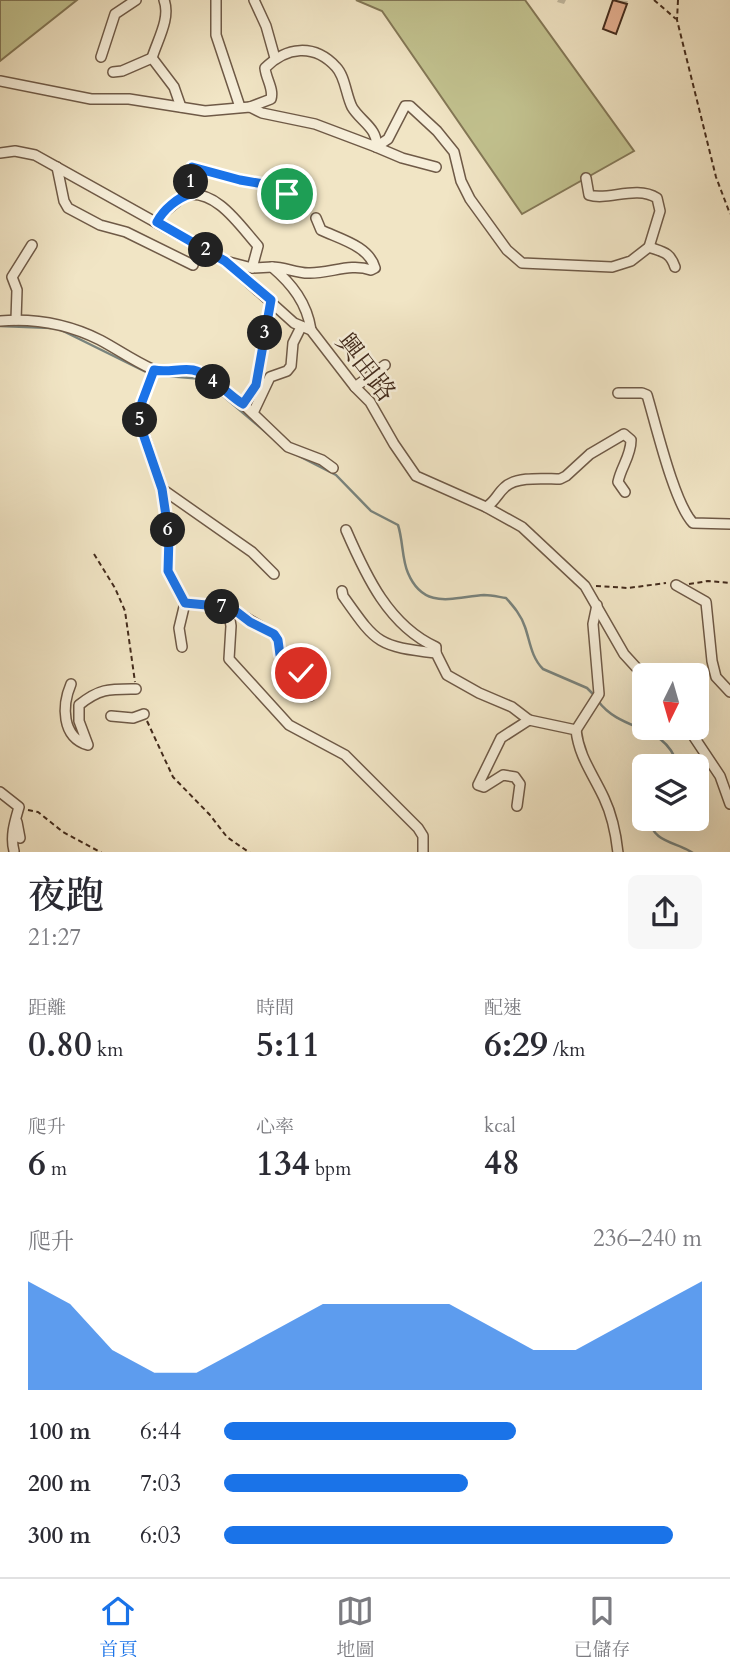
<!DOCTYPE html>
<html lang="zh-TW">
<meta charset="utf-8">
<style>
:root{--surface:#fff;--page:#f7f7f7;--text:#2b2b33;--muted:#7c7c81;--line:#e1e1e2;--accent:#1a73e8}
body{margin:0;font-family:Cardo,"Noto Serif TC",serif;background:var(--page);color:var(--text);height:100vh;display:flex;flex-direction:column;font-size:26px;white-space:nowrap}
*{box-sizing:border-box;margin:0}
p{font-size:23px;color:var(--muted)}
.icon{flex:none;width:38px;height:38px;fill:none;stroke:currentColor;stroke-width:2;stroke-linecap:round;stroke-linejoin:round}
.map{position:relative;height:852px;overflow:hidden}
.sheet{display:flex;flex-direction:column;background:var(--surface);flex:1}
.sheet>*{flex:none}
.needle{width:46px;rotate:185deg}
.tools{position:absolute;left:632px;top:663px;display:grid;gap:14px}
.tools a{display:grid;place-items:center;width:77px;height:77px;border-radius:10px;background:var(--surface);box-shadow:0 7px 28px #0002;font-size:35px}
.pin{position:absolute;display:grid;place-items:center;width:60px;height:60px;color:#fff;margin:-30px;border:4px solid #fff;border-radius:50%;box-shadow:0 2px 7px #0007}
.km{position:absolute;width:35px;height:35px;margin:-18px;border-radius:50%;background:#222;color:#fff;font-size:19px;line-height:35px;text-align:center}
.round{display:grid;place-items:center;flex:none;width:74px;height:74px;border-radius:10px;background:var(--page)}
.headline{display:flex;align-items:center;justify-content:space-between;height:119px;padding:0 28px}
h1{font-size:38px;font-weight:600;line-height:52px}
.figures{display:grid;grid-template-columns:repeat(3,1fr);gap:10px;height:119px;padding:7px 28px}
.figures div{display:grid;align-content:center}
.figures b{font-size:35px;font-weight:600}
.figures small{font-size:19px;font-weight:400}
.figures p{font-size:19px}
.chart{height:196px;padding:14px 28px}
.chart p{display:flex;justify-content:space-between}
.chart svg{width:100%;height:126px;margin-top:7px;fill:var(--accent);opacity:.7}
ul{padding:0 28px;list-style:none;font-size:23px}
li{display:grid;grid-template-columns:112px 84px 1fr;align-items:center;height:52px}
li i{height:18px;border-radius:9px;background:var(--accent)}
.dock{display:flex;justify-content:space-around;align-items:center;height:98px;border-top:2px solid var(--line);background:var(--surface);font-size:19px;color:var(--muted)}
.dock a{display:grid;justify-items:center;gap:4px}
.dock .active{color:var(--accent)}
.map>svg:first-child{display:block}
.green{fill:#c2c28f;stroke:#837756;stroke-width:2}
.shadow{fill:#0003}
.lines{fill:none;stroke-linecap:round;stroke-linejoin:round}
.stream{stroke:#79837d;stroke-width:2.5}
.building{fill:#e5b091;stroke:#442c1d;stroke-width:2}
.minor-casing{stroke:#6f5a47;stroke-width:12}
.path{stroke:#442c1d;stroke-width:2;stroke-dasharray:5 3.5;stroke-linecap:butt}
.minor{stroke:#f6eed9;stroke-width:9}
.route-casing{stroke:#fff;stroke-width:14}
.route{stroke:#1a73e8;stroke-width:9}
.labels{text-anchor:middle;stroke-width:5;stroke-linejoin:round;paint-order:stroke}
.street-label{font-size:26px;fill:#442c1d;stroke:#f6eed9}
</style>
<div class="map">
<svg width="730" height="853" viewBox="0 0 730 853">
<rect width="100%" height="100%" fill="#f1e5c5"/>
<filter id="stains"><feTurbulence type="fractalNoise" baseFrequency=".00286" numOctaves="4"/><feColorMatrix values="0 0 0 0 .2 0 0 0 0 .09 0 0 0 0 .02 0 0 0 .5 -.17"/></filter>
<radialGradient id="worn" r=".72"><stop offset=".6" stop-color="#630" stop-opacity="0"/><stop offset="1" stop-color="#630" stop-opacity=".3"/></radialGradient>
<!-- green -->
<g class="green">
<path d="M0 0H77L0 61Z"/>
<path d="M356 0H525L634 151 522 214 382 11Z"/>
</g>
<!-- shadow -->
<g class="shadow">
<path d="M558 0H566L564 4 557 2Z"/>
<path d="M615 0 628 1 616 32 605 28Z"/>
</g>
<g class="lines">
<!-- stream -->
<g class="stream">
<path d="M0 326 51 328"/>
<path d="M57 328 148 373"/>
<path d="M155 375 203 379 281 445"/>
<path d="M289 451 336 475 371 511 398 525C403 540 402 560 408 573 424 611 454 597 484 595 492 595 499 597 506 598 514 607 521 615 525 627 530 641 531 657 543 669L587 688 594 695"/>
<path d="M598 701C623 734 665 722 678 766"/>
<path d="M650 819C651 842 677 842 693 853"/>
</g>
</g>
<!-- building -->
<path class="building" d="M613 0 627 4 616 34 603 29Z"/>
<g class="lines">
<!-- minor casing -->
<g class="minor-casing">
<g id="minor">
<path d="M216 0V35L240 107"/>
<path d="M254 0 266 26 275 58"/>
<path d="M101 57 115 14 136 0"/>
<path d="M152 58C157 41 171 18 164 0"/>
<path d="M113 72 122 71 152 58 174 87 181 107"/>
<path d="M0 81 91 99H129L205 111 250 107 262 113 315 124 376 147 388 139 405 106H410L437 131 454 152 461 181 470 199 507 250 522 263 612 267 631 261 649 247C663 252 670 252 675 267"/>
<path d="M250 107 271 99C274 89 266 79 265 68 286 47 314 43 336 67 345 76 346 95 352 107 360 121 379 129 376 147L402 158 436 167"/>
<path d="M0 153 15 151 35 155 225 261 294 323 311 330 355 387 370 402 394 444 416 476 486 507 522 527 585 586 624 654 644 676"/>
<path d="M57 167 64 201 68 208 100 225 126 232 193 265"/>
<path d="M586 178 589 195C608 201 636 185 657 198L660 211 649 247"/>
<path d="M191 194 192 167 240 180 275 186 287 194"/>
<path d="M157 222 161 215 185 195C217 189 240 226 258 246L252 268"/>
<path d="M229 262 252 268 272 267"/>
<path d="M16 320 17 290 12 277 32 245"/>
<path d="M0 321C36 318 68 324 100 340 117 349 134 361 152 369 166 375 180 367 195 371 212 375 228 395 243 404L256 385 271 301"/>
<path d="M311 330C307 303 292 284 272 267 285 267 298 274 310 273 331 273 351 263 371 270L375 268C369 246 340 239 321 230L316 218"/>
<path d="M154 370 142 402 140 422 162 489"/>
<path d="M355 387 385 365"/>
<path d="M618 393H642L647 395C656 425 674 503 693 523L730 524"/>
<path d="M243 404 288 447 322 460 333 468"/>
<path d="M253 413 270 377 287 371 291 366 293 343 301 327"/>
<path d="M486 507C495 502 497 494 505 487 517 476 544 479 560 479L566 476 590 454 624 434 631 440C631 456 621 467 618 482L625 492"/>
<path d="M346 530C366 576 389 626 436 647V653"/>
<path d="M676 585 706 602 712 661 716 677 730 692"/>
<path d="M342 591 343 596C377 644 377 646 436 653L447 675 479 693 512 707 529 720"/>
<path d="M185 603 168 571 169 536 162 489 252 552 274 574"/>
<path d="M182 647 179 628 185 603 228 607"/>
<path d="M71 684C62 705 61 737 88 745L79 721V705C100 688 110 689 136 689"/>
<path d="M310 696 301 673 280 655 278 640 273 634 228 607 231 626 229 659 289 725 345 755 418 828 423 836V853"/>
<path d="M111 716 133 718 144 714"/>
<path d="M688 728 720 776 730 804"/>
<path d="M576 730 599 694 593 624 597 605"/>
<path d="M0 792 19 807C15 821 10 836 14 851"/>
<path d="M517 806 520 784 515 777 503 775 484 787 478 785 501 738 529 720 576 730C579 757 593 774 604 798 612 815 616 834 618 853"/>
<path d="M17 822 20 838"/>
</g>
</g>
<!-- path -->
<g class="path">
<path d="M654 0 676 19"/>
<path d="M678 0 677 20 716 177 730 214"/>
<path d="M94 554 115 588 125 611 135 682"/>
<path d="M689 584 708 581 730 583"/>
<path d="M596 586 628 588 666 583"/>
<path d="M147 721 173 777 210 815 227 837 250 853"/>
<path d="M28 810 38 812 63 832 102 853"/>
</g>
<!-- minor -->
<use href="#minor" class="minor"/>
</g>
<g class="lines">
<!-- route casing -->
<g class="route-casing">
<path id="route" d="M287 194 275 186 240 180 192 167 191 194C178 197 163 210 157 222L225 261 271 300 256 385 243 404C228 395 211 374 193 370 180 368 167 373 154 370L142 402 139 422 162 489 169 536 168 571 185 603 228 607 237 612 250 622 274 634 278 640 280 655 301 673"/>
</g>
<!-- route -->
<use href="#route" class="route"/>
</g>
<g class="labels">
<!-- street labels -->
<g class="street-label">
<text transform="translate(366 367) rotate(52)" y="9">興田路</text>
</g>
</g>
<rect width="100%" height="100%" filter="url(#stains)"/>
<rect width="100%" height="100%" fill="url(#worn)"/>
</svg>
<div class="tools">
<a><svg class="needle" viewBox="-14 -14 28 28"><path d="M0-13l5 13h-10z" fill="#e53935"/><path d="M0 13l5-13h-10z" fill="#7c7c81"/></svg></a>
<a><svg class="icon" aria-label="layers" viewBox="0 0 24 24"><path d="M12 4l9 5-9 5-9-5zM3 14l9 5 9-5"/></svg></a>
</div>
<div class="pin" style="left:287px;top:194px;background:#1e9e55"><svg class="icon" aria-label="arrive" viewBox="0 0 24 24"><path d="M6 21V4h12l-3 4 3 4H6"/></svg></div>
<div class="pin" style="left:301px;top:673px;background:#d93025"><svg class="icon" aria-label="check" viewBox="0 0 24 24"><path d="M5 12l5 5 9-10"/></svg></div>
<b class="km" style="left:191px;top:182px">1</b>
<b class="km" style="left:206px;top:250px">2</b>
<b class="km" style="left:265px;top:333px">3</b>
<b class="km" style="left:213px;top:382px">4</b>
<b class="km" style="left:140px;top:420px">5</b>
<b class="km" style="left:168px;top:530px">6</b>
<b class="km" style="left:222px;top:607px">7</b>
</div>
<section class="sheet">
<div class="headline"><div><h1>夜跑</h1><p>21:27</p></div><a class="round"><svg class="icon" aria-label="share" viewBox="0 0 24 24"><path d="M12 15V3M7 8l5-5 5 5M5 13v7h14v-7"/></svg></a></div>
<div class="figures">
<div><p>距離</p><b>0.80<small> km</small></b></div>
<div><p>時間</p><b>5:11</b></div>
<div><p>配速</p><b>6:29<small> /km</small></b></div>
</div>
<div class="figures">
<div><p>爬升</p><b>6<small> m</small></b></div>
<div><p>心率</p><b>134<small> bpm</small></b></div>
<div><p>kcal</p><b>48</b></div>
</div>
<div class="chart"><p><span>爬升</span>236–240 m</p>
<svg viewBox="0 0 160 44" preserveAspectRatio="none"><path d="M0 44V6L10 14L20 30L30 38L40 38L50 30L60 22L70 14L80 14L90 14L100 14L110 22L120 30L130 30L140 22L150 14L160 6V44z"/></svg>
</div>
<ul>
<li><b>100 m</b>6:44<i style="width:61%"></i></li>
<li><b>200 m</b>7:03<i style="width:51%"></i></li>
<li><b>300 m</b>6:03<i style="width:94%"></i></li>
</ul>
</section>
<nav class="dock">
<a class="active"><svg class="icon" aria-label="home" viewBox="0 0 24 24"><path d="M3 11l9-7 9 7M6 9v11h12V9"/></svg>首頁</a>
<a><svg class="icon" aria-label="map" viewBox="0 0 24 24"><path d="M3 6l6-2 6 2 6-2v14l-6 2-6-2-6 2zM9 4v14M15 6v14"/></svg>地圖</a>
<a><svg class="icon" aria-label="saved" viewBox="0 0 24 24"><path d="M7 4h10v16l-5-4-5 4z"/></svg>已儲存</a>
</nav>
